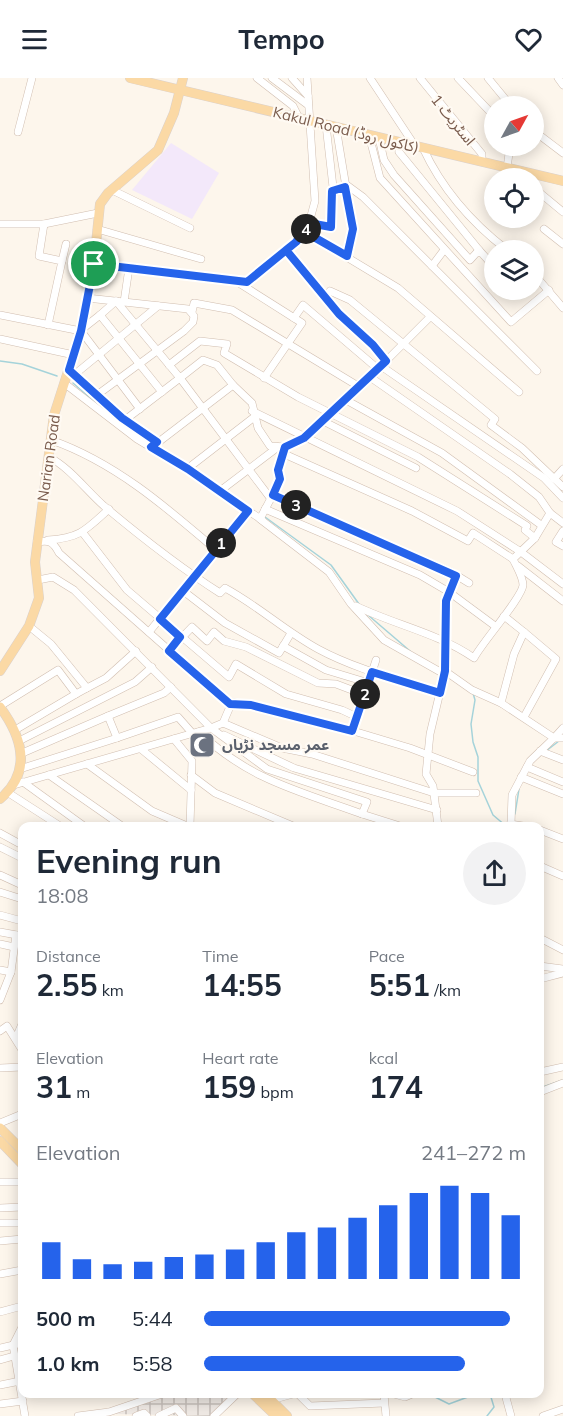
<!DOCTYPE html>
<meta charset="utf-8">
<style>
:root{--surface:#fff;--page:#f2f2f3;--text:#1f2937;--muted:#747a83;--accent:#2563eb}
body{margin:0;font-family:Mulish,"Noto Sans Arabic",sans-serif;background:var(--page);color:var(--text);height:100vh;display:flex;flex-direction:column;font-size:22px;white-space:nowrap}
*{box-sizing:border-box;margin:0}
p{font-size:20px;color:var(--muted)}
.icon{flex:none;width:33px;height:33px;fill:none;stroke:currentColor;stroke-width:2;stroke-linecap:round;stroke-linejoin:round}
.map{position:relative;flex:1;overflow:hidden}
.panel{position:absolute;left:18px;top:744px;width:526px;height:576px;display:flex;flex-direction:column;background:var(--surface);border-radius:12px;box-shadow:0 3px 15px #0003}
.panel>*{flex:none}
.needle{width:39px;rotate:50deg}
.controls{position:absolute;left:484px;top:18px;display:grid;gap:12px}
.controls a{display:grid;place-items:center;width:60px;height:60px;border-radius:50%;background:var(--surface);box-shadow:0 3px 15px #0003;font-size:30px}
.pin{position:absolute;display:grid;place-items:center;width:51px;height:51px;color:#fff;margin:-26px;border:3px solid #fff;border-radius:50%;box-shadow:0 2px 6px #0007}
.km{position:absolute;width:30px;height:30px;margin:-15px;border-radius:50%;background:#222;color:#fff;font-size:16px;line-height:30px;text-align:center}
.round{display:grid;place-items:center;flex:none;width:63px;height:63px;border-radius:32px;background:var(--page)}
.overview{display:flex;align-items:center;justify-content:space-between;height:102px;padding:0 18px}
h1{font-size:33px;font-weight:700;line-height:45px}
.stats{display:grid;grid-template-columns:repeat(3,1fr);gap:9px;height:102px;padding:6px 18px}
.stats div{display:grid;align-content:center}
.stats b{font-size:30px;font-weight:700}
.stats small{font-size:16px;font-weight:400}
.stats p{font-size:16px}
.chart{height:168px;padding:12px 18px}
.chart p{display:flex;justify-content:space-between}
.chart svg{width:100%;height:108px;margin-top:6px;stroke:var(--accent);stroke-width:6}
ul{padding:0 18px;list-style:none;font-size:20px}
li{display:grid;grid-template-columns:96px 72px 1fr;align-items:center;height:45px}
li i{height:15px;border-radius:8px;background:var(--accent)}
header{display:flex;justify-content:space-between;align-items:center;height:78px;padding:0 18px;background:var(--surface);font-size:27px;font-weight:700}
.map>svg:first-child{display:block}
.industrial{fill:url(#industrial-grid)}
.education{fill:#f3e8fa}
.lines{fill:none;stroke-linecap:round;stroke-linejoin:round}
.stream{stroke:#a5d3da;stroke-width:1.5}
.minor-casing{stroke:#d1beb0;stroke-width:8}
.major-casing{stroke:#dad1cd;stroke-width:10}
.minor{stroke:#fff;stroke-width:7}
.major{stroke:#fbd9a5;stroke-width:9}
.route-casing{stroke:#fff;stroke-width:12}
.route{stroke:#2563eb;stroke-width:8}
.labels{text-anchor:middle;stroke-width:4.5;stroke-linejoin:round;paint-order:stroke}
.street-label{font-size:15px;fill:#7a5c4d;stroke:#fffaf3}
.worship-label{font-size:15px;font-weight:bold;fill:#5b616d;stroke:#fffaf3;text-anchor:start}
</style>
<header><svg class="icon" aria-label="menu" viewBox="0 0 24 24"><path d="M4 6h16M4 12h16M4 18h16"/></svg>Tempo<svg class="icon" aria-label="heart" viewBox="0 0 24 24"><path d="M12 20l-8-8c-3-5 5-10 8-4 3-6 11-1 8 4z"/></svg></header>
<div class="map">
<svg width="563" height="1338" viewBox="0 0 563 1338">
<defs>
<pattern id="industrial-grid" width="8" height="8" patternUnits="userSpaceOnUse" patternTransform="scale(1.5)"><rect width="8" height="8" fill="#efe9e4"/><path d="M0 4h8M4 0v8" fill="none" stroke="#c7c0bb"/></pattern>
</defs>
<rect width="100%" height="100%" fill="#fdf6ec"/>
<!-- industrial -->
<path class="industrial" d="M159 1316H236L213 1338 112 1336Z"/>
<!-- education -->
<path class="education" d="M171 65 219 95 192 141 132 112Z"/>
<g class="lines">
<!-- stream -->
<g class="stream">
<path d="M0 283 22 286 57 298"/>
<path d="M73 305 95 324"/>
<path d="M265 439 331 487 359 526"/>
<path d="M368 537 410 573"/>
<path d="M473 615 475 622 471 646 473 664 478 679V703L493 737 506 748"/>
<path d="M546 673 559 663"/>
<path d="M515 736 519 711"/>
<path d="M19 960 22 965"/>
<path d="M540 1010 563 1002"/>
<path d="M436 1316 435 1319 449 1326 476 1316"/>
<path d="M487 1338 494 1329 490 1316"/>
</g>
<!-- minor casing -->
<g class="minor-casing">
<g id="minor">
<path d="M257 0 293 28 299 40"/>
<path d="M272 0 308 27"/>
<path d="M292 0 308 18"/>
<path d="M370 0 415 68"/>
<path d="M420 0 482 76V84"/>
<path d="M458 0 495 39"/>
<path d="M488 0 511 28"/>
<path d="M558 0 563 7"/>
<path d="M336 49 353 151 347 178"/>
<path d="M534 53 563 75"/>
<path d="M18 54 32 0"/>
<path d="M369 57 380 100 511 244 549 212"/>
<path d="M379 60 384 82 394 97 470 182 479 172 495 190"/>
<path d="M423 70C442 111 472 145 507 172"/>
<path d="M399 74 479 172"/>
<path d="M507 90 510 68"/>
<path d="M534 110 563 134"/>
<path d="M112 112 190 150"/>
<path d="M332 113 348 108 363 119 537 293"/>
<path d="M309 145 331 149 333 109 326 47"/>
<path d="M0 146H44L98 135"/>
<path d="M44 146 39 178 62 183 48 247"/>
<path d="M97 151 201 181"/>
<path d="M544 151 563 166"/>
<path d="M305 154 398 210 519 314"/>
<path d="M286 172 339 236 373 267 386 283"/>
<path d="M62 183 66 166"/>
<path d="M94 186 247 204 296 164 309 145 315 123 307 0"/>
<path d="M432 188 444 172"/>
<path d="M534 196 563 230"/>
<path d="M239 205 302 245 264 300"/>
<path d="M330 213 350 222 495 341 491 347 522 370 563 409"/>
<path d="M87 220 188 231 194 238 193 244 184 253 97 317"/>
<path d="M124 224 129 190"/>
<path d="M192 234 194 225 232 232 358 308 304 360 285 369 278 392 281 401 260 441 329 494 351 526 384 562 444 596"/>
<path d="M0 237 81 253 140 331"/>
<path d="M294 240 303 227 378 291"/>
<path d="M81 252 100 237"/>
<path d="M0 261 74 277"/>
<path d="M169 287 200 263 227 266 224 275 298 319 418 379 527 448 525 452 535 460"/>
<path d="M381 288 544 400 563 420"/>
<path d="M69 292 122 340 157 364"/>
<path d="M74 297 158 228"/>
<path d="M370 299 430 239"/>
<path d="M64 305 137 361 187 391 262 442"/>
<path d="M162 314 100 237 116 223 180 300 203 282 217 287 233 307 252 325 258 350 270 368 285 369"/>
<path d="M346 322 442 375 541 447"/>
<path d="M252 333 457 433 521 474 563 506"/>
<path d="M125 342 180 300 271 421"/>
<path d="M323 343 416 390"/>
<path d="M51 362C114 384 165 428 215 471"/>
<path d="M156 366 233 307"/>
<path d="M282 375 412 433 468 463 473 455 513 481"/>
<path d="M49 379C70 390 86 412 104 428 141 459 179 489 220 515L225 510C257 527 285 553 318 571 355 591 399 602 439 615"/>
<path d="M187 391 253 340"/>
<path d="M554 401 563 391"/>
<path d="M220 413 278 369"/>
<path d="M273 417 451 494 469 505"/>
<path d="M265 431 420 497 449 514 495 548"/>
<path d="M550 435 563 445"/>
<path d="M563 453 556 464 563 468"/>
<path d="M83 455 127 512 229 599 236 586 286 616 342 632 357 639"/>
<path d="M48 462C80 460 86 452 109 431"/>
<path d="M37 464C49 462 53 463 59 475L230 626"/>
<path d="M518 488 563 523"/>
<path d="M38 502 53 499 74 512 211 650 267 691 367 724 362 736C299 713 249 702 199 654"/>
<path d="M182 512 225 545 279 575 291 555"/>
<path d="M356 528C395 547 438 555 474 580 483 563 522 520 523 507 523 499 516 488 513 481L535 460 550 435 539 419 510 396 370 299 358 308"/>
<path d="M504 538 524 554 514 576 501 625 554 660 563 650"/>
<path d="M29 548 51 566 87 610 76 616"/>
<path d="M149 554 248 433"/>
<path d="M283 568 326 592 369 605"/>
<path d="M169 573 192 549 207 563 214 554 224 563 246 569 318 605 336 606 365 617"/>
<path d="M445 593 472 612 501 625"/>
<path d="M87 610 106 600 136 573"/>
<path d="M0 628 58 592 76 616 15 652"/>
<path d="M108 638 164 615 171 609"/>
<path d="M524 639 556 581 524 554"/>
<path d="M223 645 282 670 312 676 434 715H476"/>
<path d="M353 653 376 582"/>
<path d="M224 657 294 690 437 732"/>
<path d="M117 660 178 639 193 656"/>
<path d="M174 661 192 683 190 748"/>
<path d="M19 663 135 604 152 589"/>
<path d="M141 671 191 712"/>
<path d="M540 673 563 682"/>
<path d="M87 686 152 733 187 748"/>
<path d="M527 689 563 704"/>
<path d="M20 691 117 660 108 638 20 676"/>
<path d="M49 697 122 748"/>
<path d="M191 697 215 715 293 748"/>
<path d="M521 699 563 716"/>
<path d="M23 704 84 748"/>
<path d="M14 707 211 650 223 645 232 624 350 652 410 670 473 694"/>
<path d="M7 714 60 748"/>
<path d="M362 736 400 748"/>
<path d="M511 746 512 717 530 683 554 660H563"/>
<path d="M438 748 433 708 426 696 430 656 445 593 446 523 455 498"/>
<path d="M509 748 510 746 523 748"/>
<path d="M540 752 563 761"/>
<path d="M0 755 22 767"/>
<path d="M0 769 22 780"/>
<path d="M540 788 563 798"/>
<path d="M0 797 22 807"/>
<path d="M0 814 22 821"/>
<path d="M0 837 22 843"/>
<path d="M0 854 22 858"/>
<path d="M540 860 563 872"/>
<path d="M0 866 14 869"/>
<path d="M540 888 563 891"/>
<path d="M0 892 11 894"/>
<path d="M540 901 563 895"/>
<path d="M0 922 11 894 16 857"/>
<path d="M0 953 7 948 22 972"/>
<path d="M16 960 22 946"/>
<path d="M0 990 22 989"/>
<path d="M540 994 563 989"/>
<path d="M540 1014 563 1005"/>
<path d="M0 1045 22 1036"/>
<path d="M0 1104H22"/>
<path d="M0 1130 22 1129"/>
<path d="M0 1145H22"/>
<path d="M0 1163 22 1161"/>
<path d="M0 1196 22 1192"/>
<path d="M0 1234 22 1228"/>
<path d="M22 1249 13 1267 25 1338"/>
<path d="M0 1270 22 1265"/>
<path d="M0 1282 14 1278"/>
<path d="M0 1307 20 1303"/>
<path d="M298 1316 310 1328 384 1325"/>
<path d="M384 1316 386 1338"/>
<path d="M394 1316 405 1319 412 1316"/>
<path d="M505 1316 511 1338"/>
<path d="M271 1322 293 1316"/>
<path d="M0 1326 23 1323"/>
<path d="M78 1338 109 1334 162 1316"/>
<path d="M136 1338 144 1335 147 1338"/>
<path d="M159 1338 176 1330 183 1338"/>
<path d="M214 1338 237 1316"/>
<path d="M543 1338 563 1331"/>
</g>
</g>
<!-- major casing -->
<g class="major-casing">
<g id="major">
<path d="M130 0 563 103"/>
<path d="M0 593 29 548 39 520 35 484 54 337 81 253 94 186 100 126 108 115 158 72 174 35 183 0"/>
<path d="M0 629C22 659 33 693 0 721"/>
<path d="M0 1050 22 1072"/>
<path d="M0 1063 22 1086"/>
<path d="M253 1316 276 1338"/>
<path d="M265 1316 287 1338"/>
</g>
</g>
<!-- minor -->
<use href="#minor" class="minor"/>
<!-- major -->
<use href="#major" class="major"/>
</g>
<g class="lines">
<!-- route casing -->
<g class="route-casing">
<path id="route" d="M94 186 81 253 69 292 122 340 157 364 151 369 188 391 248 433 160 541 180 559 169 573 230 626 251 627 352 653 372 594 440 615 445 593 446 523 456 498 273 417 280 401 278 392 285 369 304 360 386 283 373 267 339 236 286 172 296 164 309 145 331 149 332 113 345 109 353 151 347 178 305 154 296 164 247 204 94 186"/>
</g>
<!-- route -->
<use href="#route" class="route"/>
</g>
<!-- icons -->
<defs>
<g id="mosque-square" transform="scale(1.35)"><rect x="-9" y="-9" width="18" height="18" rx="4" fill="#6b7280" stroke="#fffaf3"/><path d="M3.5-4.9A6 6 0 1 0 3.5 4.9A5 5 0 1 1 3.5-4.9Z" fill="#fff"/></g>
</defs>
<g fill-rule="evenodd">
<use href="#mosque-square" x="202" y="667"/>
</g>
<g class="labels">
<!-- street labels -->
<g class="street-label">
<text transform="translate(453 42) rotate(51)" y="5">اسٹریٹ 1</text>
<text transform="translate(346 52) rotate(14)" y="5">Kakul Road (کاکول روڈ)</text>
<text transform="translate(49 380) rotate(-82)" y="5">Narian Road</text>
</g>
<!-- worship labels -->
<g class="worship-label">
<text x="222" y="672">عمر مسجد نڑیاں</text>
</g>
</g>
</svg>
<div class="controls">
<a><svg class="needle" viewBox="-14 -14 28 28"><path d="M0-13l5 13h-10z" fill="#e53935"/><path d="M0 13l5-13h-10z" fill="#747a83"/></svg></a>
<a><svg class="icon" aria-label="locate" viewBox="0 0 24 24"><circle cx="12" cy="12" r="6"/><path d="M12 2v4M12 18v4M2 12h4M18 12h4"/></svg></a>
<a><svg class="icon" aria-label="layers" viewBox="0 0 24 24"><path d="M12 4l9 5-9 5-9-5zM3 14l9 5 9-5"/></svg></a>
</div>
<div class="pin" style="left:94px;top:186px;background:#1e9e55"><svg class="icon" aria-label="arrive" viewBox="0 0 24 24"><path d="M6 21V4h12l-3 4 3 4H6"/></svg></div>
<b class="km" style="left:221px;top:465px">1</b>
<b class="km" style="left:365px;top:616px">2</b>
<b class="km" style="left:296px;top:427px">3</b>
<b class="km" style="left:306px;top:151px">4</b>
<section class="panel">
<div class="overview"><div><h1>Evening run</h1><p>18:08</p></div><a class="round"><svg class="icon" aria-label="share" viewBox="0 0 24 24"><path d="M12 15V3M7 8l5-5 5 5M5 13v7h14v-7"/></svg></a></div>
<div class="stats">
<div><p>Distance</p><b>2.55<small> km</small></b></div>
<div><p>Time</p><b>14:55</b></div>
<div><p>Pace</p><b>5:51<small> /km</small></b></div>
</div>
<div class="stats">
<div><p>Elevation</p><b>31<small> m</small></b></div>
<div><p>Heart rate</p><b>159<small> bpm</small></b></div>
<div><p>kcal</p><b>174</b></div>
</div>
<div class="chart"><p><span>Elevation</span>241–272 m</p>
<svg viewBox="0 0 160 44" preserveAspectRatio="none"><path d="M5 44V29M15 44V36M25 44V38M35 44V37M45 44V35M55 44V34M65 44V32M75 44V29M85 44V25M95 44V23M105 44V19M115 44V14M125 44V9M135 44V6M145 44V9M155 44V18"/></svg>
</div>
<ul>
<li><b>500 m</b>5:44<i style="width:95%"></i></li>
<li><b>1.0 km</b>5:58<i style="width:81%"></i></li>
</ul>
</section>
</div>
